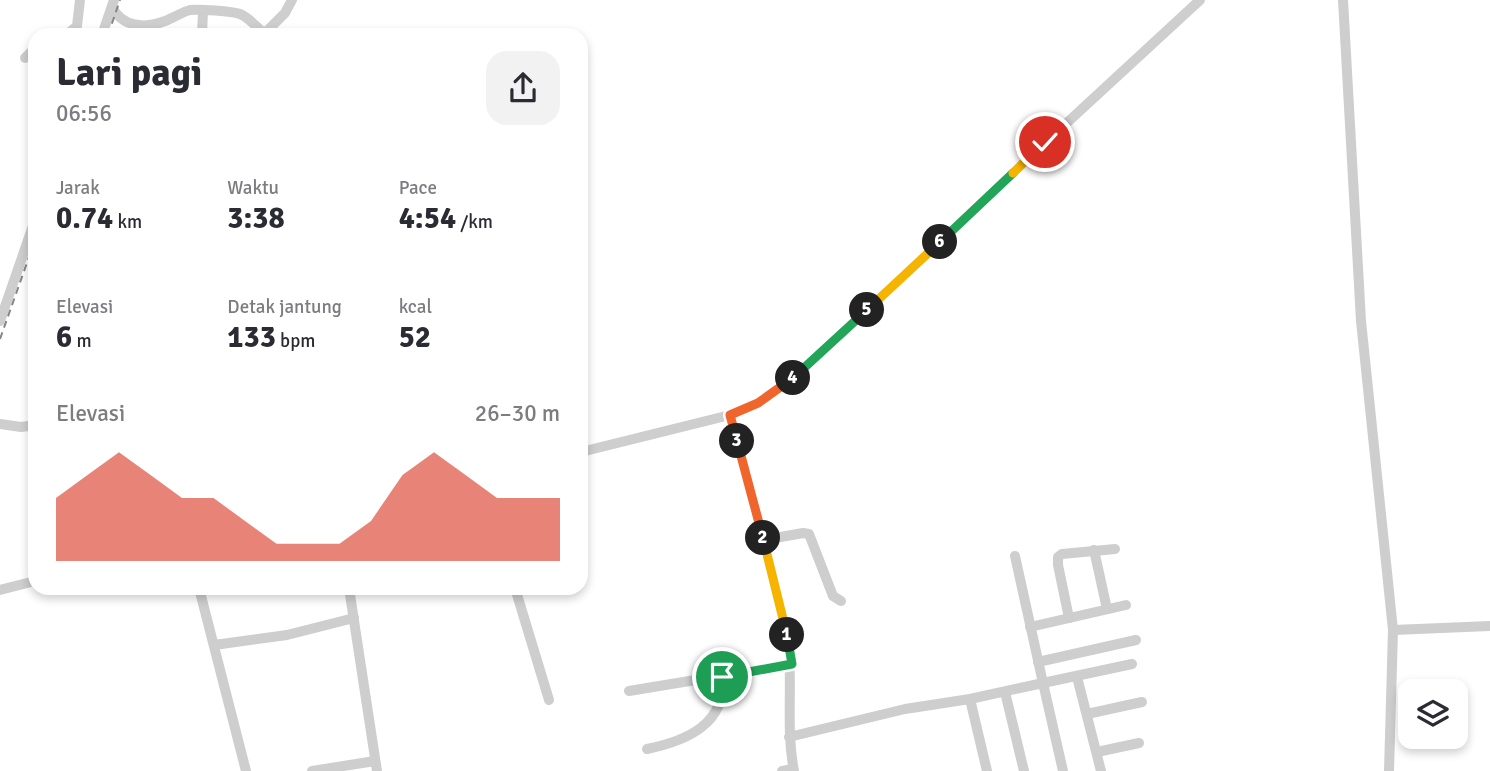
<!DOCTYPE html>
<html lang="id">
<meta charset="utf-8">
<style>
:root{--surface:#fff;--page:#f2f2f3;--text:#2b2b33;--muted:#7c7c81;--accent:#dd503e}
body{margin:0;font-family:Signika,sans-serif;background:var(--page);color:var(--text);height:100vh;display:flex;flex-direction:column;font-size:26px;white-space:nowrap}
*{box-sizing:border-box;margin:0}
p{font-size:23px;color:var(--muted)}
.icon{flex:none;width:38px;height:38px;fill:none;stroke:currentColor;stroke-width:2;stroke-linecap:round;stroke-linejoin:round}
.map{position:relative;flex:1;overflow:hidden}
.drawer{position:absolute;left:28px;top:28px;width:560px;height:567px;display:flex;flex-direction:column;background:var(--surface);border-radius:21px;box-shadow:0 4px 10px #0003}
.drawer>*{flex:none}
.tools{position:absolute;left:1398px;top:679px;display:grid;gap:14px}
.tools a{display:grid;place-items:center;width:70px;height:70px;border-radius:14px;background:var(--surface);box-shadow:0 4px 10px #0003;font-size:35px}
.pin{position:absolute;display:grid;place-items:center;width:60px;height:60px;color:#fff;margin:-30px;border:4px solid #fff;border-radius:50%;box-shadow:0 2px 7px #0007}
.km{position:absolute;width:35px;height:35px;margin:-18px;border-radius:50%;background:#222;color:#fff;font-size:19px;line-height:35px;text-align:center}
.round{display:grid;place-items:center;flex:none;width:74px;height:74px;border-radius:21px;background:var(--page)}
.summary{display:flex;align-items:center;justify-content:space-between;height:119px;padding:0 28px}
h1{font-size:38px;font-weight:800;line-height:52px}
.figures{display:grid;grid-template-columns:repeat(3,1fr);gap:10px;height:119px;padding:7px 28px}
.figures div{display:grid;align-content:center}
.figures b{font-size:30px;font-weight:800}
.figures small{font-size:19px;font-weight:400}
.figures p{font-size:19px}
.chart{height:196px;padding:14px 28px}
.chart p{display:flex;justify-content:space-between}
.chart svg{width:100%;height:126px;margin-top:7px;fill:var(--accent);opacity:.7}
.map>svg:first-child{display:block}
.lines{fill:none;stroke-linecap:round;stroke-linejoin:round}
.minor{stroke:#cecece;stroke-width:10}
.rail{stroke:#868686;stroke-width:2;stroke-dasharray:7 5;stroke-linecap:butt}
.split-1-casing{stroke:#fff;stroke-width:14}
.split-2-casing{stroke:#fff;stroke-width:14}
.split-3-casing{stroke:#fff;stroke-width:14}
.split-4-casing{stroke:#fff;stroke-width:14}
.split-5-casing{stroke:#fff;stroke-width:14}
.split-6-casing{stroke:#fff;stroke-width:14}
.split-7-casing{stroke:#fff;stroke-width:14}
.split-8-casing{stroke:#fff;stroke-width:14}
.split-1{stroke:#22a559;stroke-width:9}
.split-2{stroke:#f5b400;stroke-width:9}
.split-3{stroke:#f0652b;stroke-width:9}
.split-4{stroke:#f0652b;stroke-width:9}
.split-5{stroke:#22a559;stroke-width:9}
.split-6{stroke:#f5b400;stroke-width:9}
.split-7{stroke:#22a559;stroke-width:9}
.split-8{stroke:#f5b400;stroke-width:9}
</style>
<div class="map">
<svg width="1490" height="771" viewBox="0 0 1490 771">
<rect width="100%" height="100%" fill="#fff"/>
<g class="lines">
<!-- minor -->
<g class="minor">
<path d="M1343 0 1361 321 1393 630 1389 771"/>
<path d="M112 7C122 27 145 29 165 21 173 18 182 12 190 10 199 9 232 11 240 14 250 18 258 29 266 35"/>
<path d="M264 34 285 13 292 0"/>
<path d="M66 35 77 26 80 0"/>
<path d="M102 35 114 0"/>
<path d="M202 35 203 11"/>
<path d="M25 58 35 48"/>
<path d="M0 321 35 220"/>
<path d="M730 415 758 403 784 387 912 270 1045 143 1200 0"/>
<path d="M0 424 21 427 35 425"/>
<path d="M581 452 730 415 787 634C794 680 785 725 794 771"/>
<path d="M764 540 803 533 809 534 833 596 841 601"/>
<path d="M1094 550 1107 609"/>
<path d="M1015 556 1043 683 1132 664"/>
<path d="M199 588 246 771"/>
<path d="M349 588 377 771"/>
<path d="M515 588 549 700"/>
<path d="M0 590 35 581"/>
<path d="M1069 618 1058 565V557L1062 554 1115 549"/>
<path d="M1030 627 1126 605"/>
<path d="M1393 630 1490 626"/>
<path d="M214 645 287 635 354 618"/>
<path d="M1038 662 1136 640"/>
<path d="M1077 677 1101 771"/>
<path d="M629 691 792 664"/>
<path d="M1005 692 1024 771"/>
<path d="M970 699 987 771"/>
<path d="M1087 714 1142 702"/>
<path d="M789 737 905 709 970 699 1043 683 1063 771"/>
<path d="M647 749C686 741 727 724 722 677"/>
<path d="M1097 752 1139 743"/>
<path d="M312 771 375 761"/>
<path d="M782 771 793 769"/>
</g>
<!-- rail -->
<g class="rail">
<path d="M108 35 120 0"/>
<path d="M0 339 35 240"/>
</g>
</g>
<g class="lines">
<!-- split-1 casing -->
<g class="split-1-casing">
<path id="split-1" d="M722 677 792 664 787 635"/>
</g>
<!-- split-2 casing -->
<g class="split-2-casing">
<path id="split-2" d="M763 538 787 635"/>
</g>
<!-- split-3 casing -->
<g class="split-3-casing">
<path id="split-3" d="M737 441 763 538"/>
</g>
<!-- split-4 casing -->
<g class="split-4-casing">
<path id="split-4" d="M737 441 730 415 758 403 793 378"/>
</g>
<!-- split-5 casing -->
<g class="split-5-casing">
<path id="split-5" d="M793 378 867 310"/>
</g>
<!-- split-6 casing -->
<g class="split-6-casing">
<path id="split-6" d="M867 310 940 242"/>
</g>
<!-- split-7 casing -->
<g class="split-7-casing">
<path id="split-7" d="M940 242 1013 173"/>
</g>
<!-- split-8 casing -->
<g class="split-8-casing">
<path id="split-8" d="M1013 173 1045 142"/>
</g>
<!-- split-1 -->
<use href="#split-1" class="split-1"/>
<!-- split-2 -->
<use href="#split-2" class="split-2"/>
<!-- split-3 -->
<use href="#split-3" class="split-3"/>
<!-- split-4 -->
<use href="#split-4" class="split-4"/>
<!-- split-5 -->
<use href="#split-5" class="split-5"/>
<!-- split-6 -->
<use href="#split-6" class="split-6"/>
<!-- split-7 -->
<use href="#split-7" class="split-7"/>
<!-- split-8 -->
<use href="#split-8" class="split-8"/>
</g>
</svg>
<div class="tools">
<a><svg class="icon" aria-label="layers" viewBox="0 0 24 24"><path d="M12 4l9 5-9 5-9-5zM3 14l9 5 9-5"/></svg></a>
</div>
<div class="pin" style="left:722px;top:677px;background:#1e9e55"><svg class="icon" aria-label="arrive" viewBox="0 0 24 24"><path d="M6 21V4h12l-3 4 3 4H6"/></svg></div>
<div class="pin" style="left:1045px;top:142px;background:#d93025"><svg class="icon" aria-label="check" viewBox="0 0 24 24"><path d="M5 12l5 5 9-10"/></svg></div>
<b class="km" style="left:787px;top:635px">1</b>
<b class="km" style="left:763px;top:538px">2</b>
<b class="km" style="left:737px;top:441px">3</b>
<b class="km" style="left:793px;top:378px">4</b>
<b class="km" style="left:867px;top:310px">5</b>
<b class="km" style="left:940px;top:242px">6</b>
<section class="drawer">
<div class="summary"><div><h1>Lari pagi</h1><p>06:56</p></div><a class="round"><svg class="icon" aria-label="share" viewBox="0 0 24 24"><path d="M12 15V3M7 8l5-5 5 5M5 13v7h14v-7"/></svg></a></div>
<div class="figures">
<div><p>Jarak</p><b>0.74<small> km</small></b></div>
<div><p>Waktu</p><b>3:38</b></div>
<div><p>Pace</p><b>4:54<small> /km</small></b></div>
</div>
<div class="figures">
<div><p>Elevasi</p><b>6<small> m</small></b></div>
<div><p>Detak jantung</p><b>133<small> bpm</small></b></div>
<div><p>kcal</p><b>52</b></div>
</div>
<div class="chart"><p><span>Elevasi</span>26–30 m</p>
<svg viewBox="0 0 160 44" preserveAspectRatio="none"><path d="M0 44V22L10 14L20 6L30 14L40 22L50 22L60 30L70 38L80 38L90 38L100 30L110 14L120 6L130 14L140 22L150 22L160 22V44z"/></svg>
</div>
</section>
</div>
